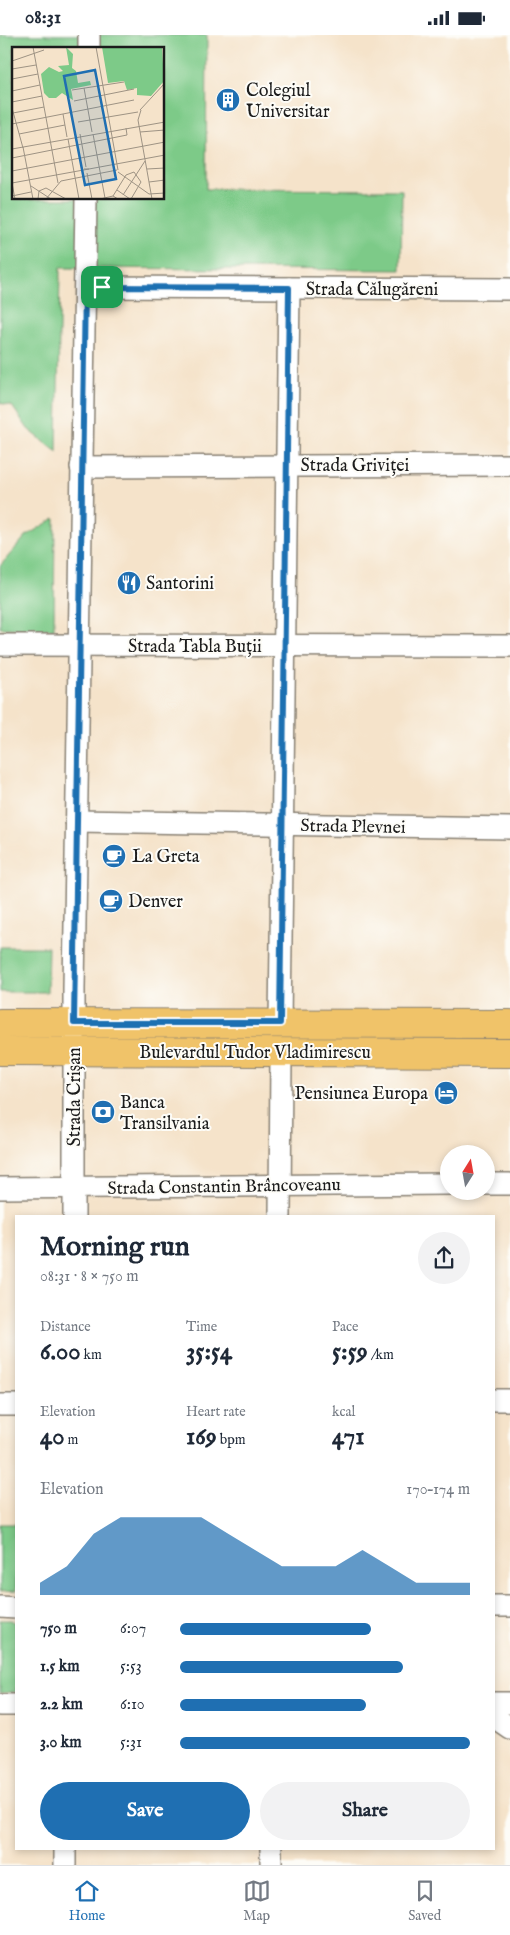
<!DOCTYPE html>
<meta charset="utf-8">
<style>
:root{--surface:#fff;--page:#f2f2f3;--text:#1f2937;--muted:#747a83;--line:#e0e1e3;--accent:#1f6fb2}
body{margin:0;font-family:"IM FELL English",serif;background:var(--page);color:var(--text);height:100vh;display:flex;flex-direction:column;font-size:19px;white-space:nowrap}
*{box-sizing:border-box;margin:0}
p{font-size:16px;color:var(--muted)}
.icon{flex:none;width:28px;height:28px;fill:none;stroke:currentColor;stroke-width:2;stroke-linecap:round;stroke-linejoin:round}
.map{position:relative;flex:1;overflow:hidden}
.sheet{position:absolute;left:15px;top:1180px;width:480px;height:635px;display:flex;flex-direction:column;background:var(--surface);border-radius:0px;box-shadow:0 2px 8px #0003}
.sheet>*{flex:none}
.needle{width:32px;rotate:11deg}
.fabs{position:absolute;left:440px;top:1110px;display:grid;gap:10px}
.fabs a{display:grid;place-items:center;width:55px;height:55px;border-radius:50%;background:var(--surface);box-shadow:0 2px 8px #0003;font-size:25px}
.pin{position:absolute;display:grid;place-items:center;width:42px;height:42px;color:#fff;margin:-21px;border-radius:10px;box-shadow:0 2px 8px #0006}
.round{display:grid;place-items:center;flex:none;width:52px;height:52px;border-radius:26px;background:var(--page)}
.summary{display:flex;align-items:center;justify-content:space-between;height:85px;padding:0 25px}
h1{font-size:28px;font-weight:700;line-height:38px}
.figures{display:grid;grid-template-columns:repeat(3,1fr);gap:8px;height:85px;padding:5px 25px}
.figures div{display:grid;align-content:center}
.figures b{font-size:25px;font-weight:700}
.figures small{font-size:14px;font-weight:400}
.figures p{font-size:14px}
.chart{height:140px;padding:10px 25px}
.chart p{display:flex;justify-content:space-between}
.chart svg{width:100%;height:90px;margin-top:5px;fill:var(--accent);opacity:.7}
.primary-button{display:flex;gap:10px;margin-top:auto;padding:10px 25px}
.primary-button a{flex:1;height:58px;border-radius:30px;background:var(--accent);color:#fff;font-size:20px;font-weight:700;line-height:58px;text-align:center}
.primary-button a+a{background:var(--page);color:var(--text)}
ul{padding:0 25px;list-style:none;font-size:16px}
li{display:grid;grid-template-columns:80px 60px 1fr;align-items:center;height:38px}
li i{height:12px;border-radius:6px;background:var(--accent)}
.status{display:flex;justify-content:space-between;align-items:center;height:35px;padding:0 25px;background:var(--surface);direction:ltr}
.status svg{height:14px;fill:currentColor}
.menu{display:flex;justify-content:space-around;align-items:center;height:70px;border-top:1px solid var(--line);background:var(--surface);font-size:14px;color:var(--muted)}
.menu a{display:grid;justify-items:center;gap:2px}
.menu .active{color:var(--accent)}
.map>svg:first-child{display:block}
.green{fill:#7dca88;stroke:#4c7352;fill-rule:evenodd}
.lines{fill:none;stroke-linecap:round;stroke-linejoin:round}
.minor-casing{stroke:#888073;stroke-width:24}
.major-casing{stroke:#888073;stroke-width:30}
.minor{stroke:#fff;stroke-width:21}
.major{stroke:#f0c369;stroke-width:28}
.route-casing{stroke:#fff;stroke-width:10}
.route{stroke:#1f6fb2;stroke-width:6}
.labels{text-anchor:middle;stroke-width:4;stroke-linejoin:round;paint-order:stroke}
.poi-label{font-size:18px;fill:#1c1c1c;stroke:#fdfcf7;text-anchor:start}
.street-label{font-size:18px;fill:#1c1c1c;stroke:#fdfcf7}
.inset-road{fill:none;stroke:#9e9384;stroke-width:1}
.view{fill:#1f6fb2;fill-opacity:0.15;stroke:#1f6fb2;stroke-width:2.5}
.inset-edge{fill:none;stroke:#1c1c1c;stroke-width:2.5}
</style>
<div class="status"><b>08:31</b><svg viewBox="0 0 49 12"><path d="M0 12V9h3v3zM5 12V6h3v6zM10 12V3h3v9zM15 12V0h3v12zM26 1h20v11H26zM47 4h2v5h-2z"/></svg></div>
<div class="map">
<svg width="510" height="1830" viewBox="0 0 510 1830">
<rect width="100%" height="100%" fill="#fdfcf7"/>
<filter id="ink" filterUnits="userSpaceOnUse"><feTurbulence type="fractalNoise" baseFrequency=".02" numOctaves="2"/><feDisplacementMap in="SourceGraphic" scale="10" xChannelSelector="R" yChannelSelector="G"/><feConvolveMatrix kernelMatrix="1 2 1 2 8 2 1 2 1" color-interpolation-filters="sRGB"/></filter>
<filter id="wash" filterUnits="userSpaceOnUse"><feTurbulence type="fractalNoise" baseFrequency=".0096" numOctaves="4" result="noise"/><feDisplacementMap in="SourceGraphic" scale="20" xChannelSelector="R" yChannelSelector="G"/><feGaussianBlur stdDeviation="1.12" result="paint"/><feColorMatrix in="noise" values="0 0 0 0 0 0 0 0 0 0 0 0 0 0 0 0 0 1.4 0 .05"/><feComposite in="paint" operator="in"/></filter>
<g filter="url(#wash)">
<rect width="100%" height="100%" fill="#f5e3ca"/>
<!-- green -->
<g class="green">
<path d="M0 0H207L206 154 402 155 401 235 60 233 57 417 28 394 12 371 0 368ZM14 14H164V164H14Z"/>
<path d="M55 483 54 594 0 593V531L26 501Z"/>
<path d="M0 912H48L47 957H0Z"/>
<path d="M144 996 510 997V1005L144 1003Z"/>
<path d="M0 1489H16V1556L0 1557Z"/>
<path d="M0 1585H11L16 1588V1657L0 1658Z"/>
</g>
</g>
<g filter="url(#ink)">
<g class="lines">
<!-- minor casing -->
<g class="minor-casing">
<g id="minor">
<path d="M89 14V0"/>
<path d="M85 252 510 254"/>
<path d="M81 432 510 430"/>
<path d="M0 610 510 611"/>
<path d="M76 786 510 793"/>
<path d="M280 988 289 253"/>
<path d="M486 1149H510"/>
<path d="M0 1153 449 1149"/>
<path d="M74 1181V954L86 164"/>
<path d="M280 1181 281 1017"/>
<path d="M494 1365H510"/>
<path d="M0 1370H16"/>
<path d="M494 1571H510"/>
<path d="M0 1572 16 1573"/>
<path d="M494 1668H510"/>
<path d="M0 1670H16"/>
<path d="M494 1682 510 1693"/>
<path d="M65 1830V1814"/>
<path d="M271 1830V1814"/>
</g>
</g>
<!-- major casing -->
<g class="major-casing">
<g id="major">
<path d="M0 988 510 989"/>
<path d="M0 1016 510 1018"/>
</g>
</g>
<!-- minor -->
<use href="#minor" class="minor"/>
<!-- major -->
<use href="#major" class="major"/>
</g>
</g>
<g class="lines" filter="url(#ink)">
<!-- route casing -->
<g class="route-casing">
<path id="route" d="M85 252 289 253 280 988H74Z"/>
</g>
<!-- route -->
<use href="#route" class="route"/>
</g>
<!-- icons -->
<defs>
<g id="building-disc" transform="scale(1.25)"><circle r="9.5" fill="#1f6fb2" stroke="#fdfcf7"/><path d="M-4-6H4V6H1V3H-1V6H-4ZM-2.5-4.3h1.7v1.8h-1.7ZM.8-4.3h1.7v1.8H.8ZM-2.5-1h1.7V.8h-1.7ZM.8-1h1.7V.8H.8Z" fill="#fff"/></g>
<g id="restaurant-disc" transform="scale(1.25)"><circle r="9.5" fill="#1f6fb2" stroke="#fdfcf7"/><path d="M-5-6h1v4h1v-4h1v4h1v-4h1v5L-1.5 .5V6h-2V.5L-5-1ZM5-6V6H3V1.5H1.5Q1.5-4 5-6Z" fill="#fff"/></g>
<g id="cafe-disc" transform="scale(1.25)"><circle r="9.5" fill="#1f6fb2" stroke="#fdfcf7"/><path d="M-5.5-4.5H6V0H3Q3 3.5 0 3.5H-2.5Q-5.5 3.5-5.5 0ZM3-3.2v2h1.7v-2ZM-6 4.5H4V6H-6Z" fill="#fff"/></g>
<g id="hotel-disc" transform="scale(1.25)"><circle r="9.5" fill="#1f6fb2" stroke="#fdfcf7"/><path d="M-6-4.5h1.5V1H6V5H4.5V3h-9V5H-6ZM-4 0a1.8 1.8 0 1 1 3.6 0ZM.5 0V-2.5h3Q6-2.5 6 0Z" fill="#fff"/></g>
<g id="bank-disc" transform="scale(1.25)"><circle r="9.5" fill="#1f6fb2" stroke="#fdfcf7"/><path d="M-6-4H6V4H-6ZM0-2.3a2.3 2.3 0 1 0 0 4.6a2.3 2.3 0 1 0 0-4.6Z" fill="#fff"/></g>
</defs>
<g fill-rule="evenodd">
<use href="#building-disc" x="228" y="65"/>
<use href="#restaurant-disc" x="129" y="548"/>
<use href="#cafe-disc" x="114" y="821"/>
<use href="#cafe-disc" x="111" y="866"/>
<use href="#hotel-disc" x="446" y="1058"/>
<use href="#bank-disc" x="103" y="1077"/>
</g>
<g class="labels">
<!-- poi labels -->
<g class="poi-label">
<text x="246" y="61">Colegiul<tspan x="246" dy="21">Universitar</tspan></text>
<text x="146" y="554">Santorini</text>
<text x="132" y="827">La Greta</text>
<text x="128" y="872">Denver</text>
<text x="428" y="1064" text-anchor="end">Pensiunea Europa</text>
<text x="120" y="1073">Banca<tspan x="120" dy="21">Transilvania</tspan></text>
</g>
<!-- street labels -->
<g class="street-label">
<text x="372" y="260">Strada Călugăreni</text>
<text x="355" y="436">Strada Griviței</text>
<text x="195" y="617">Strada Tabla Buții</text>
<text transform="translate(353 791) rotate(1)" y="6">Strada Plevnei</text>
<text x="255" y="1023">Bulevardul Tudor Vladimirescu</text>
<text transform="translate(74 1062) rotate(-90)" y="6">Strada Crișan</text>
<text transform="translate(224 1151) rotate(-1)" y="6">Strada Constantin Brâncoveanu</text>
</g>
</g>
<!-- overview -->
<g transform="translate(12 12)">
<rect width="152" height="152" fill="#f5e3ca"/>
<path d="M54 0 61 7 60 21 64 24 66 36 78 34 79 38 59 42 61 53 50 46 44 51H37L32 46 29 27 37 20 47 25 51 24 46 19 57 18ZM90 0H150L152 34 139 49 125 48V41L115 43 112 34 96 36Z" fill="#7dca88"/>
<path class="inset-road" d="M21 0 46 136M84 0 106 123M0 14 32 3M0 22 24 18M0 32 26 27M72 41 80 85M60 43 112 35M0 44 28 38M62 54 122 42M0 55 30 49M0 61 11 101M128 63 153 36M129 63 126 73 140 152M1 66 32 60M51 67 55 90M66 75 126 65M0 77 122 53M128 85 153 83M7 87 53 78M68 87 74 120M81 87 93 151M56 92 67 152M11 100 21 152M0 102 153 75M0 111 115 88 114 81M77 122 153 108M135 122 153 121M0 124 153 95M106 125 137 147 153 146M75 126 80 152M137 135 153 133M0 136 77 122H72M0 136 3 152M19 139 39 152M105 143 118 152M111 148 133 114M0 149 19 145M101 149 114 128 122 125 129 135 119 152M26 152 27 144 34 141 54 152M34 152 49 134 105 123M88 152 101 149 106 152"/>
<path class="view" d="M83 23 104 132 73 138 52 29Z"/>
<rect width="152" height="152" class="inset-edge"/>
</g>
</svg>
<div class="fabs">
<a><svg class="needle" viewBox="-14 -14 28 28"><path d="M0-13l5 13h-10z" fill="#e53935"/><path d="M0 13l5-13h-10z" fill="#747a83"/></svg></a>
</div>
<div class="pin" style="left:102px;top:252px;background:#1e9e55"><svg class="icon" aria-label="arrive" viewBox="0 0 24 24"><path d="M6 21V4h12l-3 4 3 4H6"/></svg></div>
<section class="sheet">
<div class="summary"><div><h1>Morning run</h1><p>08:31 · 8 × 750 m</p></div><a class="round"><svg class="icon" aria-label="share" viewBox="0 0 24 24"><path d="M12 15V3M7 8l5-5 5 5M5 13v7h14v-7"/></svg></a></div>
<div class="figures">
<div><p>Distance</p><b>6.00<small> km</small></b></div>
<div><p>Time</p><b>35:54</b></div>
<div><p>Pace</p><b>5:59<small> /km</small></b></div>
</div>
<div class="figures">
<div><p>Elevation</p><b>40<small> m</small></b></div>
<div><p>Heart rate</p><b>169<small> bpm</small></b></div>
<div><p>kcal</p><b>471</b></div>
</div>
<div class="chart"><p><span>Elevation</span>170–174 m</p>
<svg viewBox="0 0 160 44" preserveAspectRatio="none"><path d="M0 44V38L10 30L20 14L30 6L40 6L50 6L60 6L70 14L80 22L90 30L100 30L110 30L120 22L130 30L140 38L150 38L160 38V44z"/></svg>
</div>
<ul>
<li><b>750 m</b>6:07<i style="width:66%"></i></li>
<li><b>1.5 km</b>5:53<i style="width:77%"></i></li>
<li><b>2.2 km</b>6:10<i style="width:64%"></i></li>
<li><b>3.0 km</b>5:31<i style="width:100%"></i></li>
</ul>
<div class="primary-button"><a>Save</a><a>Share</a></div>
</section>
</div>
<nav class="menu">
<a class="active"><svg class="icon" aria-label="home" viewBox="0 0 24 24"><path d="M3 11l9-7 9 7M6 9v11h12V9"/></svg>Home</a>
<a><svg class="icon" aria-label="map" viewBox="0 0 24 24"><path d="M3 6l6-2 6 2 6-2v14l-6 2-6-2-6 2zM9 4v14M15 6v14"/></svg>Map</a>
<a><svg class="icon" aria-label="saved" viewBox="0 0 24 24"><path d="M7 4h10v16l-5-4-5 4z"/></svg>Saved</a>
</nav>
